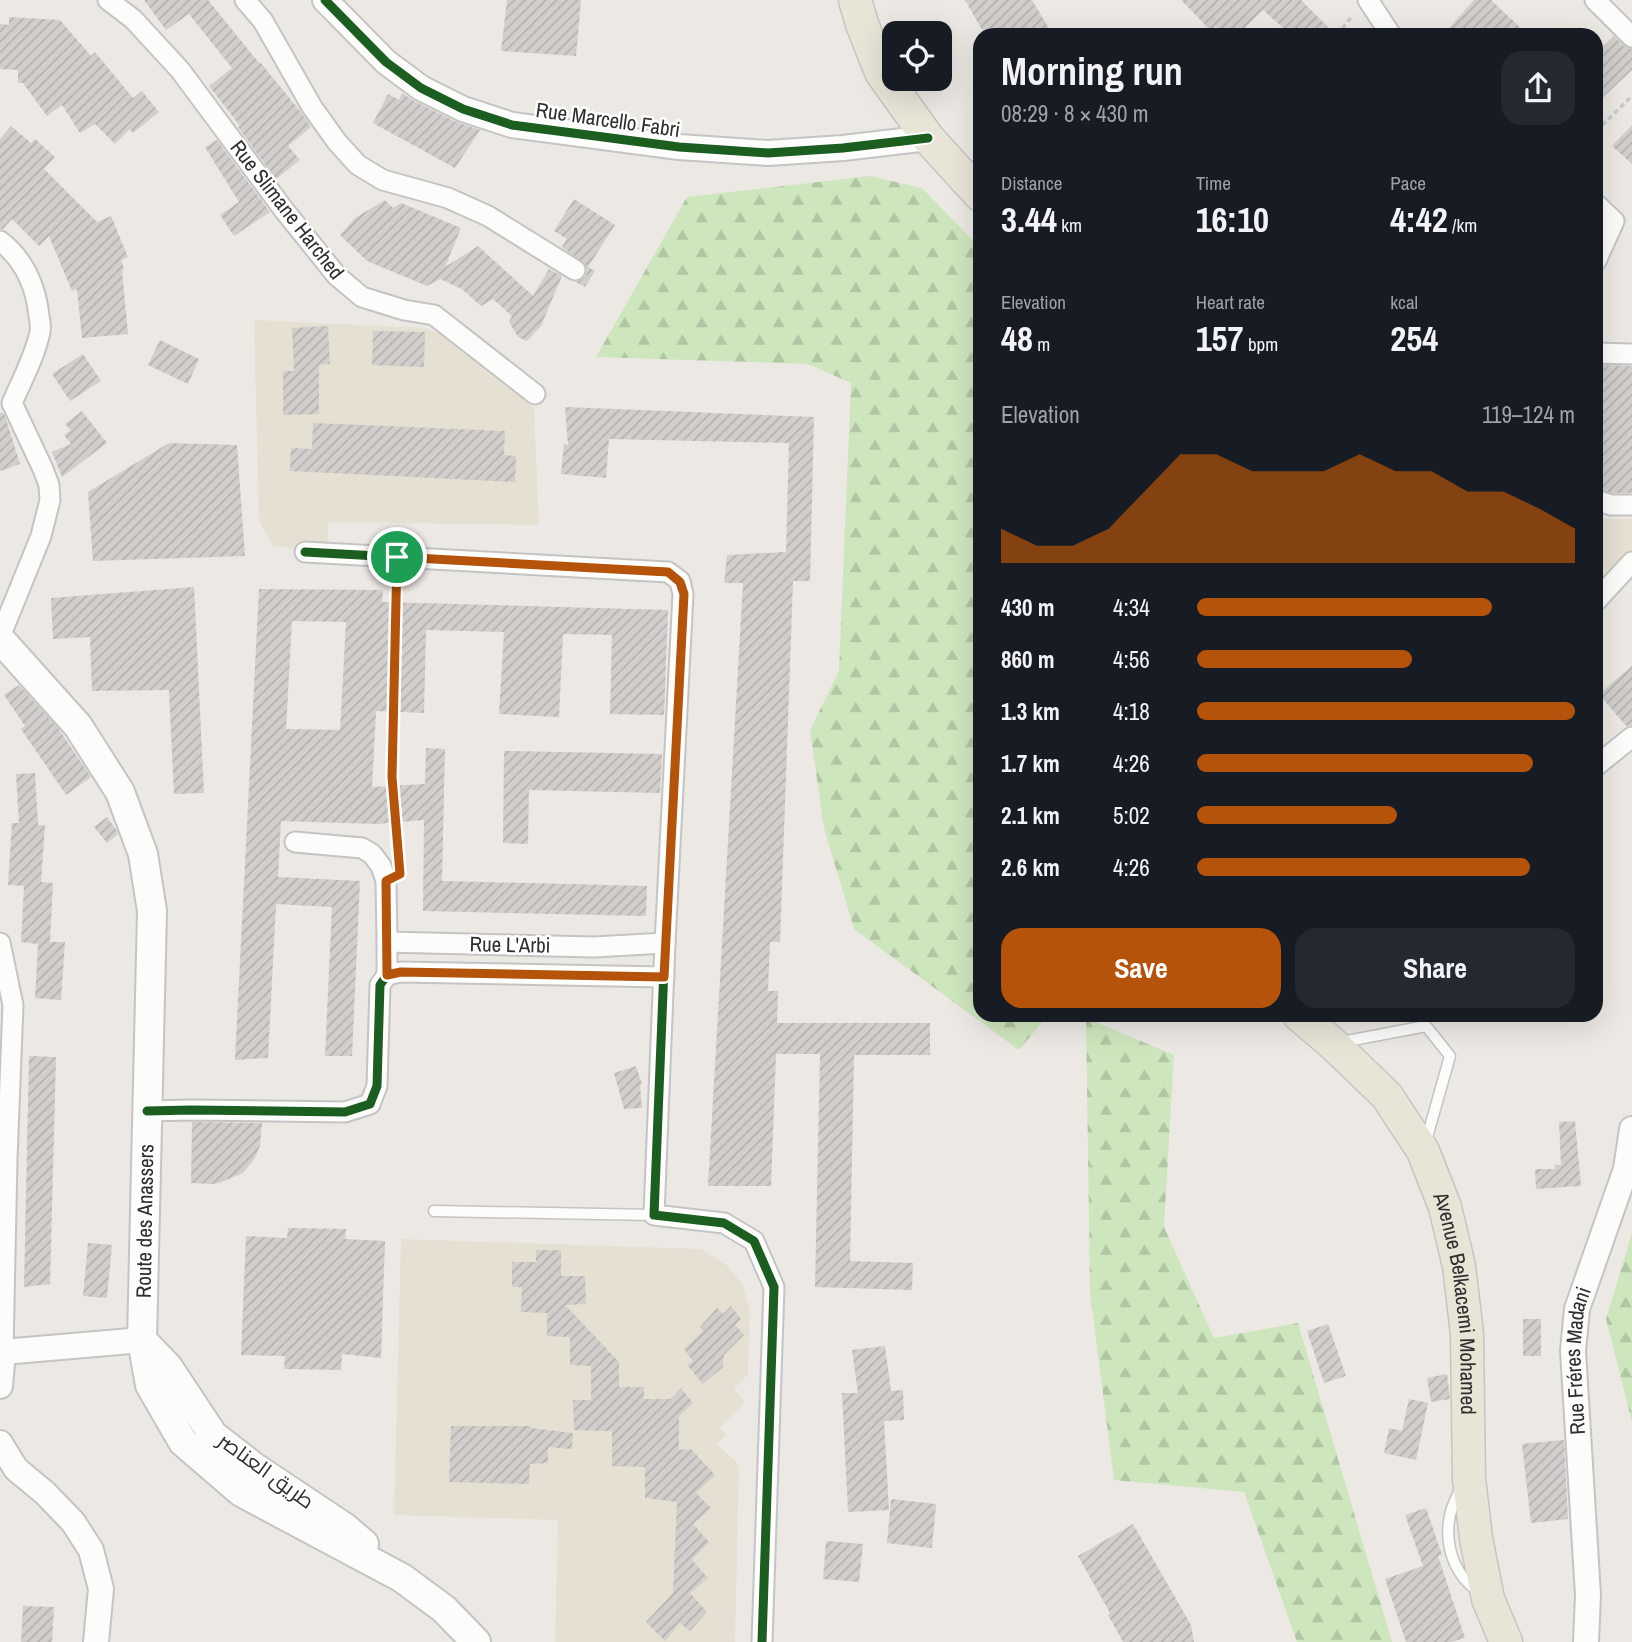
<!DOCTYPE html>
<meta charset="utf-8">
<style>
:root{--surface:#171b24;--page:#242831;--text:#f1f3f6;--muted:#9ea1a6;--accent:#b45309}
body{margin:0;font-family:"Archivo Narrow",Cairo,sans-serif;background:var(--page);color:var(--text);height:100vh;display:flex;flex-direction:column;font-size:26px;white-space:nowrap}
*{box-sizing:border-box;margin:0}
p{font-size:23px;color:var(--muted)}
.icon{flex:none;width:38px;height:38px;fill:none;stroke:currentColor;stroke-width:2;stroke-linecap:round;stroke-linejoin:round}
.map{position:relative;flex:1;overflow:hidden}
.sheet{position:absolute;left:973px;top:28px;width:630px;height:994px;display:flex;flex-direction:column;background:var(--surface);border-radius:21px;box-shadow:0 7px 28px #0002}
.sheet>*{flex:none}
.controls{position:absolute;left:882px;top:21px;display:grid;gap:14px}
.controls a{display:grid;place-items:center;width:70px;height:70px;border-radius:14px;background:var(--surface);box-shadow:0 7px 28px #0002;font-size:35px}
.pin{position:absolute;display:grid;place-items:center;width:60px;height:60px;color:#fff;margin:-30px;border:4px solid #fff;border-radius:50%;box-shadow:0 2px 7px #0007}
.round{display:grid;place-items:center;flex:none;width:74px;height:74px;border-radius:21px;background:var(--page)}
.overview{display:flex;align-items:center;justify-content:space-between;height:119px;padding:0 28px}
h1{font-size:38px;font-weight:700;line-height:52px}
.metrics{display:grid;grid-template-columns:repeat(3,1fr);gap:10px;height:119px;padding:7px 28px}
.metrics div{display:grid;align-content:center}
.metrics b{font-size:35px;font-weight:700}
.metrics small{font-size:19px;font-weight:400}
.metrics p{font-size:19px}
.chart{height:196px;padding:14px 28px}
.chart p{display:flex;justify-content:space-between}
.chart svg{width:100%;height:126px;margin-top:7px;fill:var(--accent);opacity:.7}
.cta{display:flex;gap:14px;margin-top:auto;padding:14px 28px}
.cta a{flex:1;height:80px;border-radius:21px;background:var(--accent);color:#fff;font-size:28px;font-weight:700;line-height:80px;text-align:center}
.cta a+a{background:var(--page);color:var(--text)}
ul{padding:0 28px;list-style:none;font-size:23px}
li{display:grid;grid-template-columns:112px 84px 1fr;align-items:center;height:52px}
li i{height:18px;border-radius:9px;background:var(--accent)}
.map>svg:first-child{display:block}
.education{fill:#e6e0d3}
.forest{fill:url(#forest-firs)}
.building{fill:url(#building-hatch);fill-rule:evenodd}
.lines{fill:none;stroke-linecap:round;stroke-linejoin:round}
.service-casing{stroke:#c5c4c5;stroke-width:13}
.minor-casing{stroke:#c5c4c5;stroke-width:23}
.tertiary-casing{stroke:#c5c4c5;stroke-width:28}
.secondary-casing{stroke:#c5c4c5;stroke-width:32}
.primary-casing{stroke:#c6c5c4;stroke-width:35}
.path{stroke:#c9c9c8;stroke-width:3.5;stroke-dasharray:5 3.5;stroke-linecap:butt}
.service{stroke:#fcfcfb;stroke-width:10}
.minor{stroke:#fcfcfb;stroke-width:19}
.tertiary{stroke:#fcfcfb;stroke-width:24}
.secondary{stroke:#fcfcfb;stroke-width:28}
.primary{stroke:#e8e4d6;stroke-width:32}
.cycleway-casing{stroke:#fff;stroke-width:13}
.cycleway{stroke:#1b5e20;stroke-width:9}
.route-casing{stroke:#fff;stroke-width:14}
.route{stroke:#b45309;stroke-width:9}
.labels{text-anchor:middle;stroke-width:5;stroke-linejoin:round;paint-order:stroke}
.street-label{font-size:21px;fill:#2e2e2e;stroke:#fff}
</style>
<div class="map">
<svg width="1632" height="1642" viewBox="0 0 1632 1642">
<defs>
<pattern id="forest-firs" width="22" height="20" patternUnits="userSpaceOnUse" patternTransform="scale(1.75)"><rect width="22" height="20" fill="#cee6be"/><path d="M5 1l3.5 6h-7zM16 11l3.5 6h-7z" fill="#b1c6a4"/></pattern>
<pattern id="building-hatch" width="6" height="6" patternUnits="userSpaceOnUse" patternTransform="scale(1.75)"><rect width="6" height="6" fill="#d1cecb"/><path d="M-1 1l2-2M0 6l6-6M5 7l2-2" fill="none" stroke="#b4b1af"/></pattern>
</defs>
<rect width="100%" height="100%" fill="#ece8e4"/>
<!-- education -->
<g class="education">
<path d="M254 320 425 328 450 338 534 408 539 525 328 522V552L273 546 259 521Z"/>
<path d="M1596 519H1632V553L1596 593Z"/>
<path d="M401 1239 701 1249 728 1266 743 1286 750 1310 748 1374 734 1389 745 1402 720 1427 726 1435 717 1444 739 1465 735 1642H555L558 1520 394 1515Z"/>
</g>
<!-- forest -->
<g class="forest">
<path d="M870 176 922 188 980 248V1015H1048L1019 1050 854 929 824 828 810 730 839 671 851 383 808 364 596 357 687 197Z"/>
<path d="M1086 1018 1174 1055 1164 1227 1214 1338 1298 1323 1392 1642H1297L1244 1492 1114 1480 1090 1292Z"/>
<path d="M1632 1233V1422L1606 1319Z"/>
</g>
<!-- building -->
<g class="building">
<path d="M144 0H208L259 63 260 62 300 111 311 127 288 146 300 160 276 179 238 127 240 126 209 86 232 68 189 14 166 30Z"/>
<path d="M507 0H581L576 56 501 51Z"/>
<path d="M965 0H1032L1053 35H985Z"/>
<path d="M1181 0H1301L1328 27 1320 35H1291L1263 10 1237 35H1224L1216 26 1210 30Z"/>
<path d="M1474 0H1491L1528 35H1443Z"/>
<path d="M9 17 60 20 91 56 95 52 133 98 142 91 159 112 133 133 130 129 115 144 95 124 80 133 62 105 47 116 23 83H18V70L0 69V24L9 25Z"/>
<path d="M1614 36 1624 46 1632 49V70L1596 104V53Z"/>
<path d="M402 93 414 101 456 122 480 130 455 168 373 123 388 94 399 100Z"/>
<path d="M1632 125V164L1612 146Z"/>
<path d="M11 126 31 143 35 139 55 157 44 169 97 222 111 216 128 257 121 260 124 269 122 270 128 334 82 338 77 289 72 291 49 236 39 246 12 219 3 229H0V139Z"/>
<path d="M217 140 270 212 234 236 220 215 239 202 205 147Z"/>
<path d="M574 199 615 225 588 267 595 271 585 287 576 282 581 280 586 276 587 270 585 264 562 247 567 239 554 231Z"/>
<path d="M385 200 393 208 401 203 461 228 445 267 478 246 533 296 549 269 562 276 541 326 527 341 518 337 509 322 512 316 493 299 481 306 462 289 440 279 427 286 367 261 340 235 355 218Z"/>
<path d="M328 326 330 364 319 365V414L283 415V371H294L292 328Z"/>
<path d="M373 331 425 332 424 367 372 365Z"/>
<path d="M160 340 199 359 188 384 148 365Z"/>
<path d="M83 354 101 381 70 401 52 374Z"/>
<path d="M1603 365 1632 366V493H1612L1596 488V397H1601Z"/>
<path d="M565 407 814 417 810 581H793L780 942H770L768 991H778L777 1023H930V1055H854L850 1261 913 1263 912 1290 815 1287 820 1054H776L771 1186H708L743 583H724L727 555 786 552 789 443 609 439 606 478 561 474 564 444 568 445Z"/>
<path d="M82 411 107 443 62 477 52 452 71 444 64 435 71 430 65 424Z"/>
<path d="M0 413H3L5 416 20 464 0 471Z"/>
<path d="M313 423 505 431 504 455 516 456 515 482 290 471 291 448 312 449Z"/>
<path d="M169 443 237 445 245 556 93 561 88 492Z"/>
<path d="M194 587 204 793 174 794 169 690 92 691 90 637 53 639 51 598Z"/>
<path d="M259 589 383 590 382 602 668 610 664 715 610 714 612 635 563 634 559 717 499 714 504 632 426 630 424 713 376 711 372 787 425 784 426 748 445 749 442 881 647 886 646 916 423 911 424 820 377 824 281 821 278 877 360 881 352 1056H325L332 907 276 904 268 1058 235 1060ZM292 621 346 622 340 730 286 729Z"/>
<path d="M1632 666V725L1626 726 1599 694Z"/>
<path d="M19 685 58 728 91 777 66 795 21 729 25 726 4 695Z"/>
<path d="M504 751 662 754 660 793 529 790 528 844 503 843Z"/>
<path d="M35 773 38 825H45L41 882 53 883 50 942H65L61 1000 35 998 38 944 21 942 24 886 8 885 12 823H19L16 774Z"/>
<path d="M107 817 115 828 118 834 107 843 94 827Z"/>
<path d="M29 1056 56 1057 50 1284 24 1287Z"/>
<path d="M636 1066 642 1084 640 1085 642 1108 624 1109 614 1073Z"/>
<path d="M1575 1121 1581 1186 1536 1189 1535 1169H1555V1165H1561L1559 1122Z"/>
<path d="M192 1122 262 1123 260 1146 255 1158 243 1173 219 1183 212 1184 191 1183Z"/>
<path d="M288 1228 346 1229 345 1239 385 1241 381 1358 342 1354 341 1370 284 1369 285 1356 241 1355 246 1236 287 1238Z"/>
<path d="M88 1243 112 1245 107 1298 83 1296Z"/>
<path d="M536 1250H561V1276H585L586 1304 565 1305 619 1362V1387H644V1399H671L681 1388 693 1403 679 1416V1450L691 1449 715 1475 696 1493 711 1508 693 1524 709 1542 692 1560 708 1578 690 1593 707 1612 690 1631 680 1623 665 1641 646 1622 673 1593 677 1502 645 1498V1467L612 1466V1431L574 1430 573 1400H591V1366L570 1365V1337L547 1336V1313L521 1312 522 1287H512V1262H536Z"/>
<path d="M731 1306 741 1319 735 1325 744 1335 724 1355 723 1367 703 1384 687 1365 693 1361 684 1349 703 1331 700 1327 717 1308 723 1314Z"/>
<rect x="1523" y="1319" width="18" height="37"/>
<path d="M1328 1324 1346 1376 1324 1383 1307 1331Z"/>
<path d="M885 1346 891 1391 903 1390 904 1420 884 1421 889 1510 848 1512 842 1393H858L852 1350Z"/>
<path d="M1447 1374 1450 1399 1431 1402 1427 1378Z"/>
<path d="M1409 1399 1428 1403 1416 1460 1384 1453 1389 1428 1402 1431Z"/>
<path d="M451 1426H531V1428L573 1433 572 1449 548 1447V1463L530 1464 529 1484 449 1482Z"/>
<path d="M1564 1440 1568 1519 1531 1523 1522 1444Z"/>
<path d="M891 1499 936 1504 932 1548 887 1543Z"/>
<path d="M1426 1508 1442 1555 1438 1556 1465 1638 1451 1642H1406L1385 1579 1423 1566 1405 1515Z"/>
<path d="M1133 1524 1191 1625 1194 1642H1123L1108 1615 1110 1613 1078 1556Z"/>
<path d="M826 1541 863 1544 859 1582 823 1579Z"/>
<path d="M23 1606 54 1607 52 1642H21Z"/>
</g>
<g class="lines">
<!-- service casing -->
<g class="service-casing">
<g id="service">
<path d="M1342 1042 1426 1026 1450 1056 1426 1141"/>
<path d="M434 1211 654 1215"/>
<path d="M1462 1488C1439 1521 1445 1569 1479 1592"/>
</g>
</g>
<!-- minor casing -->
<g class="minor-casing">
<g id="minor">
<path d="M108 0 133 19 180 70 284 210 337 276 362 297 404 310 434 315 535 394"/>
<path d="M245 0 263 21 312 107 337 142 358 165 383 180 448 198 488 216 575 270"/>
<path d="M1368 0 1391 35"/>
<path d="M1595 0 1632 37"/>
<path d="M1596 204 1614 221 1596 261"/>
<path d="M0 241C24 259 36 287 39 316 40 321 41 327 40 332 35 356 22 380 12 403L43 469 49 485 50 500 41 536 0 637"/>
<path d="M1596 353 1632 354"/>
<path d="M1596 500 1611 505H1632"/>
<path d="M305 552 668 572 680 581 683 594 665 943 654 1215 724 1223 754 1241 774 1287 762 1642"/>
<path d="M1596 601 1632 562"/>
<path d="M1596 766 1632 737"/>
<path d="M295 842 362 848 372 854 381 866 386 881 387 942"/>
<path d="M0 943 13 1005 7 1159 3 1352H0"/>
<path d="M387 975V942L594 947 665 943"/>
<path d="M147 1111 191 1110 345 1112 370 1104 377 1086 380 985 387 975 401 972 664 977"/>
</g>
</g>
<!-- tertiary casing -->
<g class="tertiary-casing">
<g id="tertiary">
<path d="M325 0 386 62 421 88 463 109 512 125 679 147 768 153 843 148 928 138"/>
<path d="M0 1386 3 1352 142 1340"/>
<path d="M0 1443 16 1469 45 1493 73 1522 91 1550 101 1589 96 1642"/>
<path id="s1" d="M1586 1642 1588 1595 1573 1351 1577 1309 1626 1169 1632 1129"/>
</g>
</g>
<!-- secondary casing -->
<g class="secondary-casing">
<g id="secondary">
<path d="M0 639 78 726 120 792 143 854 152 911 142 1340 150 1385 183 1442 241 1492 402 1578 444 1609 476 1642"/>
<path d="M142 1340 168 1367 213 1435 254 1467 344 1527 364 1544"/>
</g>
</g>
<!-- primary casing -->
<g class="primary-casing">
<g id="primary">
<path d="M855 0 862 24 881 72 928 138 980 195"/>
<path id="s2" d="M1299 1015 1333 1044 1387 1096 1423 1151 1445 1207 1459 1266 1467 1334 1469 1479 1476 1538 1488 1599 1506 1642"/>
</g>
</g>
<!-- path -->
<g class="path">
<path d="M1337 35 1353 15"/>
<path d="M1596 131 1632 96"/>
<path d="M396 578 392 777 399 853"/>
</g>
<!-- service -->
<use href="#service" class="service"/>
<!-- minor -->
<use href="#minor" class="minor"/>
<!-- tertiary -->
<use href="#tertiary" class="tertiary"/>
<!-- secondary -->
<use href="#secondary" class="secondary"/>
<!-- primary -->
<use href="#primary" class="primary"/>
<!-- cycleway casing -->
<g class="cycleway-casing">
<g id="cycleway">
<path d="M325 0 386 62 421 88 463 109 512 125 679 147 768 153 843 148 928 138"/>
<path d="M305 552 668 572 680 581 683 594 665 943 654 1215 724 1223 754 1241 774 1287 762 1642"/>
<path d="M147 1111 191 1110 345 1112 370 1104 377 1086 380 985 387 975 401 972 664 977"/>
</g>
</g>
<!-- cycleway -->
<use href="#cycleway" class="cycleway"/>
</g>
<g class="lines">
<!-- route casing -->
<g class="route-casing">
<path id="route" d="M397 557 668 572 680 582 684 594 664 977 401 972 387 975 386 881 400 874 392 777Z"/>
</g>
<!-- route -->
<use href="#route" class="route"/>
</g>
<g class="labels">
<!-- street labels -->
<g class="street-label">
<text transform="translate(608 120) rotate(8)" y="7">Rue Marcello Fabri</text>
<text transform="translate(287 210) rotate(52)" y="7">Rue Slimane Harched</text>
<text transform="translate(510 945) rotate(1)" y="7">Rue L'Arbi</text>
<text transform="translate(145 1221) rotate(-89)" y="7">Route des Anassers</text>
<text dy="7" stroke="none"><textPath href="#s2" startOffset="343">Avenue Belkacemi Mohamed</textPath></text>
<text dy="7" stroke="none"><textPath href="#s1" startOffset="282">Rue Fréres Madani</textPath></text>
<text transform="translate(266 1471) rotate(36)" y="7">طريق العناصر</text>
</g>
</g>
</svg>
<div class="controls">
<a><svg class="icon" aria-label="locate" viewBox="0 0 24 24"><circle cx="12" cy="12" r="6"/><path d="M12 2v4M12 18v4M2 12h4M18 12h4"/></svg></a>
</div>
<div class="pin" style="left:397px;top:557px;background:#1e9e55"><svg class="icon" aria-label="arrive" viewBox="0 0 24 24"><path d="M6 21V4h12l-3 4 3 4H6"/></svg></div>
<section class="sheet">
<div class="overview"><div><h1>Morning run</h1><p>08:29 · 8 × 430 m</p></div><a class="round"><svg class="icon" aria-label="share" viewBox="0 0 24 24"><path d="M12 15V3M7 8l5-5 5 5M5 13v7h14v-7"/></svg></a></div>
<div class="metrics">
<div><p>Distance</p><b>3.44<small> km</small></b></div>
<div><p>Time</p><b>16:10</b></div>
<div><p>Pace</p><b>4:42<small> /km</small></b></div>
</div>
<div class="metrics">
<div><p>Elevation</p><b>48<small> m</small></b></div>
<div><p>Heart rate</p><b>157<small> bpm</small></b></div>
<div><p>kcal</p><b>254</b></div>
</div>
<div class="chart"><p><span>Elevation</span>119–124 m</p>
<svg viewBox="0 0 160 44" preserveAspectRatio="none"><path d="M0 44V32L10 38L20 38L30 32L40 19L50 6L60 6L70 12L80 12L90 12L100 6L110 12L120 12L130 19L140 19L150 25L160 32V44z"/></svg>
</div>
<ul>
<li><b>430 m</b>4:34<i style="width:78%"></i></li>
<li><b>860 m</b>4:56<i style="width:57%"></i></li>
<li><b>1.3 km</b>4:18<i style="width:100%"></i></li>
<li><b>1.7 km</b>4:26<i style="width:89%"></i></li>
<li><b>2.1 km</b>5:02<i style="width:53%"></i></li>
<li><b>2.6 km</b>4:26<i style="width:88%"></i></li>
</ul>
<div class="cta"><a>Save</a><a>Share</a></div>
</section>
</div>
